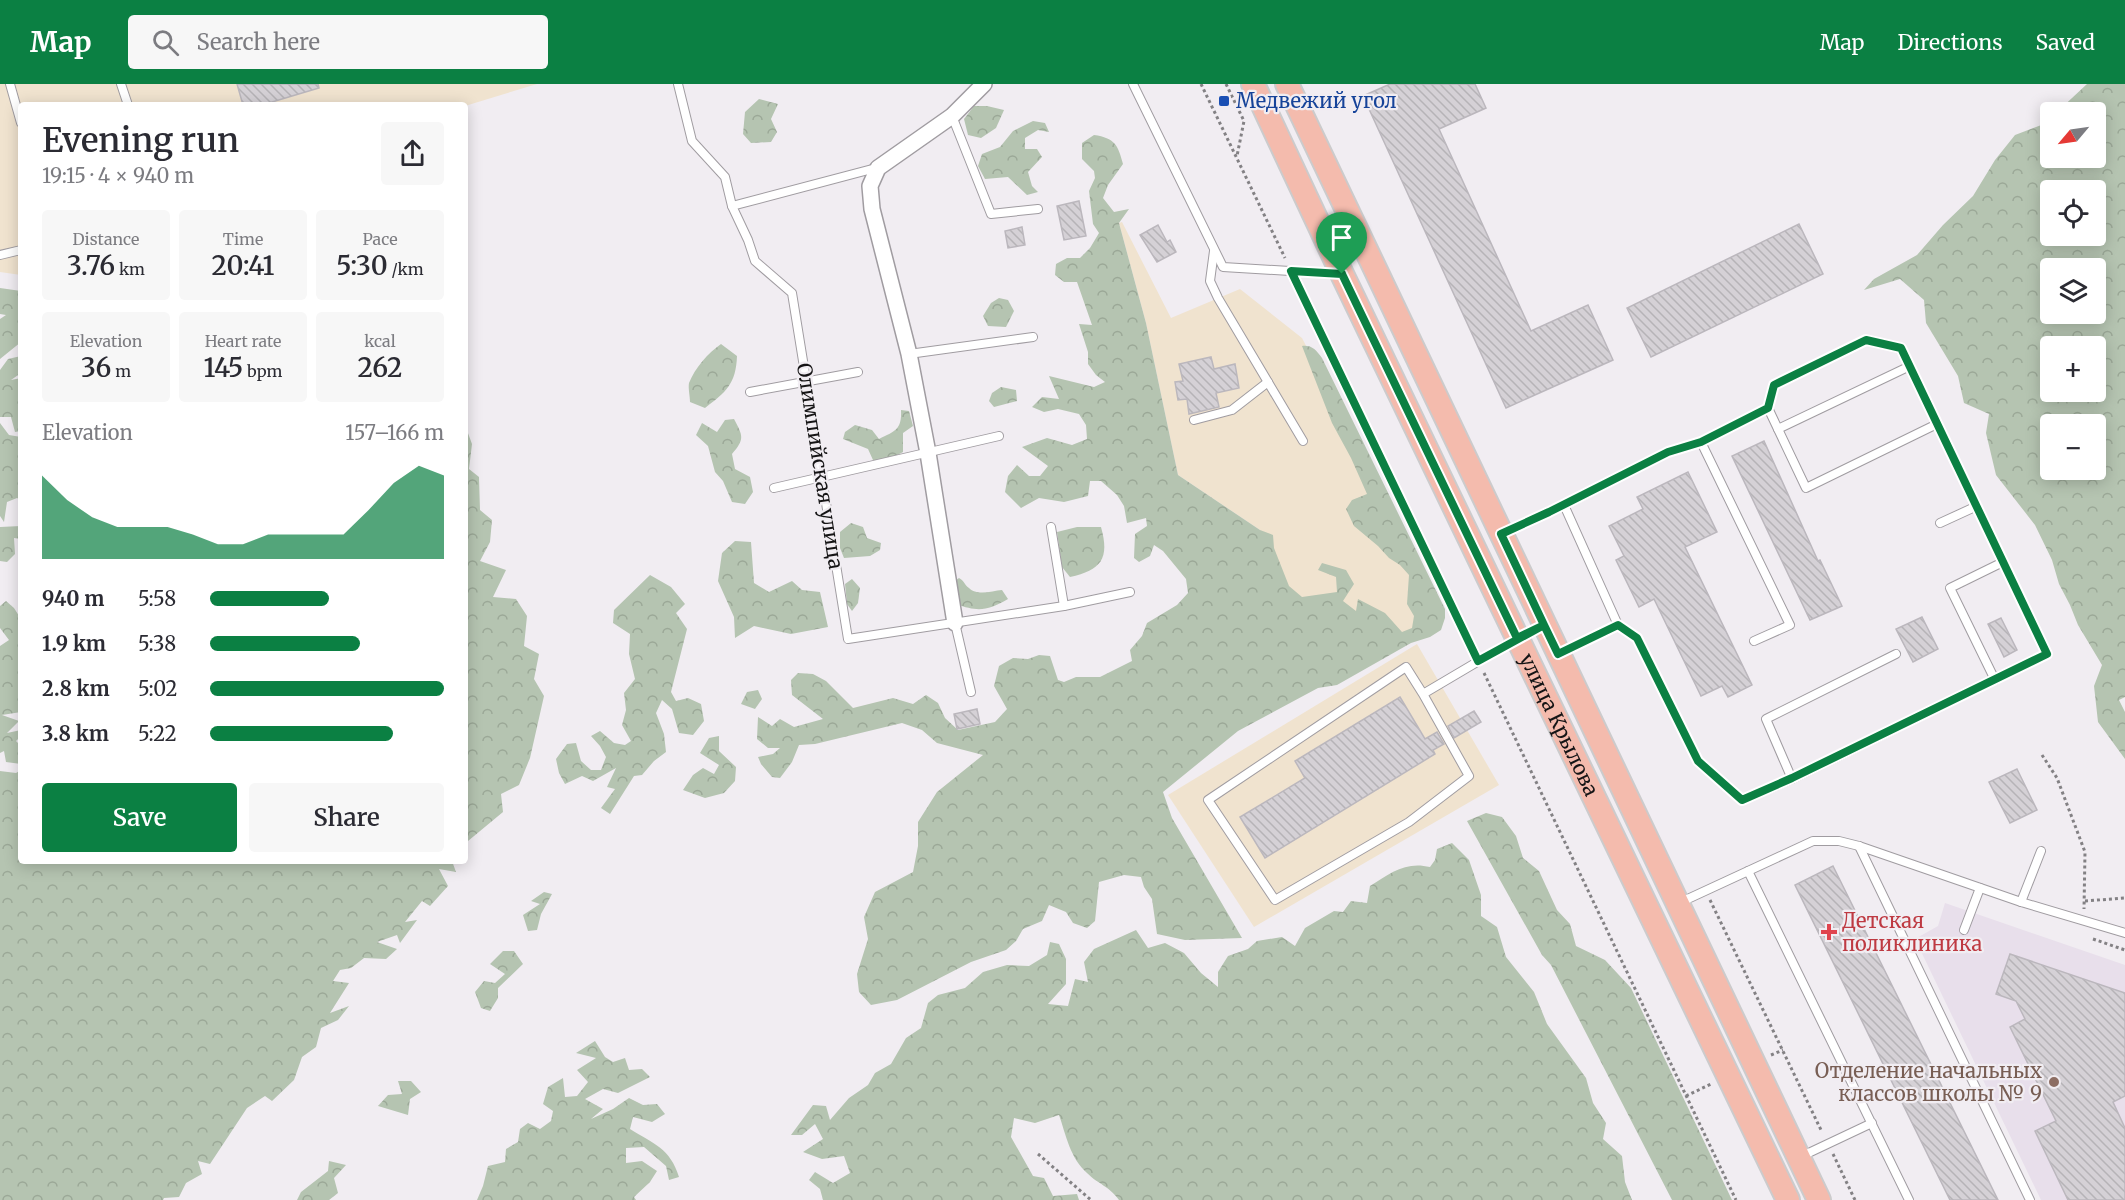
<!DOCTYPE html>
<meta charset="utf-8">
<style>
:root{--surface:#fff;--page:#f7f7f7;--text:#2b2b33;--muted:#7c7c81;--accent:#0b8043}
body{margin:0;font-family:Merriweather,serif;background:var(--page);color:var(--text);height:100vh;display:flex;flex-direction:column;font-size:22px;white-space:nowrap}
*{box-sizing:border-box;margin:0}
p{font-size:20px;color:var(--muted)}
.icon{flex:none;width:33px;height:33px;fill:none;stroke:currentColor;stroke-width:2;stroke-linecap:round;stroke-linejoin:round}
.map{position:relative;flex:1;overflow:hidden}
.side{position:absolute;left:18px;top:18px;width:450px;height:762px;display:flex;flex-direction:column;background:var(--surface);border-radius:6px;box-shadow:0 3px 15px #0003}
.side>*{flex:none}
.needle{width:39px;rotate:241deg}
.buttons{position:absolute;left:2040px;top:18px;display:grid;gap:12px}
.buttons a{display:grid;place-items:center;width:66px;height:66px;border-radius:6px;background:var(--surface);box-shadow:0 3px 15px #0003;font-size:30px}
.pin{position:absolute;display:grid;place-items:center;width:51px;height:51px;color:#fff;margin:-62px -26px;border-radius:50% 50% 50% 0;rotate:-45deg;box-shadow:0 0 6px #0007}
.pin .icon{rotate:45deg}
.round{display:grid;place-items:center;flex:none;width:63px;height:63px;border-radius:6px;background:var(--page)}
.summary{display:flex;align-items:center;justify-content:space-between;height:102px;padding:0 24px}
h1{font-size:33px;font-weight:600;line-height:45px}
.figures{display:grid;grid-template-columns:repeat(3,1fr);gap:9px;height:102px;padding:6px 24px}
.figures div{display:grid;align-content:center;border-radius:6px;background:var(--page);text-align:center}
.figures b{font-size:26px;font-weight:600}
.figures small{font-size:16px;font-weight:400}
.figures p{font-size:16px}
.chart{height:168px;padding:12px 24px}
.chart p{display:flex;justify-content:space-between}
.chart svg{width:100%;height:108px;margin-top:6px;fill:var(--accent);opacity:.7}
.primary-button{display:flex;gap:12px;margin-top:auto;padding:12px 24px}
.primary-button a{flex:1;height:69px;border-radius:6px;background:var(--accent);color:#fff;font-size:24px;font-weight:600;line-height:69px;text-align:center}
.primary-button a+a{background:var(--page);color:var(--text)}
ul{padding:0 24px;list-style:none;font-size:20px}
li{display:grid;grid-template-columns:96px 72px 1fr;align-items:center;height:45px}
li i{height:15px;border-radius:8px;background:var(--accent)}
header{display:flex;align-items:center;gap:36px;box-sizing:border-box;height:84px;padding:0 30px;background:var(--accent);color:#fff}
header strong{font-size:28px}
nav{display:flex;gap:33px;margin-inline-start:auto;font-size:21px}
.search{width:420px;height:54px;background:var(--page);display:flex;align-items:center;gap:15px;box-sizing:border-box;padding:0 21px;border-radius:6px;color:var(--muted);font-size:22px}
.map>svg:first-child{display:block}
.built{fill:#e8dfeb}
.industrial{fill:#f0e3cf}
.forest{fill:url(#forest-crowns);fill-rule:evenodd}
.building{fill:url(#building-back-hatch);stroke:#bbb7bd;stroke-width:1.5}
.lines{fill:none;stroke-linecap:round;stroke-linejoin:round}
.service-casing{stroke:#a09ca1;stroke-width:10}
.minor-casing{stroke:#a09ca1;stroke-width:18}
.primary-casing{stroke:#cccbcc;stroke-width:26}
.path{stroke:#838184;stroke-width:3;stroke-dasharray:3 3;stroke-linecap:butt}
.service{stroke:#fff;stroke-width:8}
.minor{stroke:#fff;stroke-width:15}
.primary{stroke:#f4bbad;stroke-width:22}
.route-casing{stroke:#fff;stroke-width:12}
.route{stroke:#0b8043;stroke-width:8}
.transit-dot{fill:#1a4fb4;stroke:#f1edf2;stroke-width:2}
.health-dot{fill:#e0444e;stroke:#f1edf2;stroke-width:2}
.education-dot{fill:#8d6e63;stroke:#f1edf2;stroke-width:2}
.labels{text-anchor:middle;stroke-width:4.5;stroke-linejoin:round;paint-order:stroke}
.transit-label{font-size:20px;fill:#164399;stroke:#f1edf2;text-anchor:start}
.street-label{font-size:20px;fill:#151415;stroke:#f1edf2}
.health-label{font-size:20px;fill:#be3a42;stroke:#f1edf2;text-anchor:start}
.education-label{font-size:20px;fill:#785e54;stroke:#f1edf2;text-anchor:end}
</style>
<header>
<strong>Map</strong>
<div class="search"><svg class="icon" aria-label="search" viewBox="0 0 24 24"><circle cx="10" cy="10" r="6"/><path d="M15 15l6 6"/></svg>Search here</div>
<nav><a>Map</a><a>Directions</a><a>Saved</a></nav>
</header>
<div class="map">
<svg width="2125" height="1116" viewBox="0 0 2125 1116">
<defs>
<pattern id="forest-crowns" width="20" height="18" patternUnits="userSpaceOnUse" patternTransform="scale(1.5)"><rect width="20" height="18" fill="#b5c4b1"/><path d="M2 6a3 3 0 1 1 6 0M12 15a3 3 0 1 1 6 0" fill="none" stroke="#9ba897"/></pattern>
<pattern id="building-back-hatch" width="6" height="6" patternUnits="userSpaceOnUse" patternTransform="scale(1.5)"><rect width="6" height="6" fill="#d5d1d6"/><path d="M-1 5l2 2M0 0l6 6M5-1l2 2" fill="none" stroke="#b6b3b7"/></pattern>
</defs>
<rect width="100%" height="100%" fill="#f1edf2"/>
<!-- built -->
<path class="built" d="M1945 819 2125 881V1116H2041L1915 855 1938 842Z"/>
<!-- industrial -->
<g class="industrial">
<path d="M0 0H537L465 22 21 21V191L0 188Z"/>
<path d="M1122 138 1171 234 1240 205 1302 254 1440 520 1414 551 1321 601 1260 446 1178 391 1146 239 1119 139Z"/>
<path d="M1417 560 1499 701 1254 843 1168 711Z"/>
</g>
<!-- forest -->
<g class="forest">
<path d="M2087 0H2125V613L2119 616 2125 628V675L2098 638 2094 602 2102 581 2078 541 2070 521 2059 500 2052 476 2035 441 1996 391 1986 349 1989 330 1964 319 1958 292 1926 239 1924 216 1900 195 1864 206 1874 195 1917 171 1943 141 1973 112 1995 76 2015 51 2044 40 2050 34V74H2096V28H2057ZM2050 106H2096V152H2050ZM2050 184H2096V230H2050ZM2050 262H2096V308H2050ZM2050 340H2096V386H2050Z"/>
<path d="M759 15 778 20 771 35 777 48 771 58 751 59 743 50 745 28Z"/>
<path d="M974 22H987L1004 26 996 44 981 54 968 51 964 35Z"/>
<path d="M1033 37 1045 39 1049 48 1038 46 1025 54V65H1037L1042 73 1028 88 1032 102 1038 108 1027 111 1008 93 985 95 978 82 982 70 1000 63 1013 47Z"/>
<path d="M1094 51C1115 54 1118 61 1123 80L1108 101 1103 114 1114 128 1129 125 1119 139 1146 239 1178 391 1260 446 1273 451 1274 464 1289 502 1302 513 1337 508 1336 493 1318 486 1322 479 1346 486 1354 500 1343 517 1356 527 1358 515 1385 529 1402 548 1412 544 1414 532 1407 520 1409 491 1400 481 1389 474 1378 462 1354 442 1346 425 1352 416 1367 410 1351 374 1332 339 1302 262C1312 261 1316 266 1322 274L1445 525V534L1441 546 1430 553 1411 559 1337 601 1318 604 1238 647 1163 708 1172 734 1242 854 1185 856 1157 850 1152 815 1144 803 1141 793 1124 791 1099 798 1095 837 1087 844 1073 839 1066 828 1049 821 1042 837 1023 845 1016 857 1006 866 971 878 897 916 871 921 859 908 857 890 868 855 864 833 875 808 913 788 918 762V738L937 708 983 671 937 659 922 646 902 639 815 660 799 661 792 678 780 694 772 693 761 680 758 673 773 670 780 664H768L757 655 758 633 772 642 780 635 794 643 823 635 792 611 791 596 798 589 813 590 826 597 853 624 893 614 913 620 926 611 938 619 945 634 958 646 995 638 1007 625 994 602 999 582 1013 574 1028 575 1039 571 1050 572 1058 596 1064 598 1076 593H1100L1132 577 1130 566 1142 552 1147 539 1177 521 1188 509 1186 495 1163 467 1154 461 1150 472 1139 478 1134 474 1135 450 1147 442 1146 434 1127 439 1124 422 1117 411 1101 397H1090L1088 412 1064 418 1039 414 1021 424 1005 408 1008 392 1017 381 1029 392H1040L1048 382 1022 363 1047 354 1072 361 1087 355 1086 341 1079 330 1058 325 1044 328 1032 323 1042 313 1059 315 1049 292 1094 303 1105 298 1096 291 1088 280V268L1079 240 1092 241 1077 198H1064L1055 191 1056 180 1067 174H1080L1090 164 1099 149 1093 140 1089 107 1095 94 1094 87 1082 75V59Z"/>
<path d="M0 204 21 207V258L0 275V235L6 231 0 230Z"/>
<path d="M999 214 1008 216 1014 227 1006 243 988 242 983 232 991 219Z"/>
<path d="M721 260 737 272C736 300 726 308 705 324L690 318C690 312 688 304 689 299 695 284 708 269 721 260Z"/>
<path d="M21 272V289L11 296 21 294V347L15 348 11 333H0V286L8 275Z"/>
<path d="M1001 303 1016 306 1017 317 994 323 989 317 992 309Z"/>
<path d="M901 326 909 327 913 342 903 349V368L888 376H873L868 365 843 355 845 348 855 341 872 346 879 355C895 347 902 346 901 326Z"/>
<path d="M734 335C743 352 745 355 732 370L735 385 750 393 753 408 745 420 732 418 723 397 715 388 708 362 696 351 702 339 717 348 725 336Z"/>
<path d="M0 339 9 351 21 353V416L17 414 7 418 4 438 0 432Z"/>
<path d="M465 341 472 360 469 385 479 393 480 426 492 436 490 458 480 477 506 486 493 513 516 515 527 532 524 562 539 570 534 595 544 612 530 674 519 701 501 710 503 728 468 757 465 753Z"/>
<path d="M851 439 863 443 867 454 881 459 880 466 870 472 844 474 840 464V448Z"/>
<path d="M21 442V455L14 454 15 470 7 478 0 477V443Z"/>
<path d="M1077 443H1101C1110 475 1101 486 1070 493L1062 483 1057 448Z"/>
<path d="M735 457 751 458 754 499 769 508 792 497 802 506 820 508 828 543 791 550 754 542 735 554 734 533 718 497 722 469Z"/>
<path d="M650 491 671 503 685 520 676 529 687 545 671 608 676 617 688 614 701 620 704 637 693 651 679 649 672 625 662 616 656 629 664 650 666 668 654 677 642 691 634 692 610 730 601 724 615 705 607 703 616 684 593 697 582 692 565 700 559 689 556 675 567 660 576 659 581 677 591 686H601L606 673 600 662 591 652 600 647 614 659 625 661 631 657 622 641 626 626 624 609 635 595 629 570 630 550 613 539 614 526Z"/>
<path d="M959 494C965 497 964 501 969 504 977 512 992 507 1002 506L1008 515C987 527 978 528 956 520L952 499Z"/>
<path d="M852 495 860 504 858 519 852 527 847 520 845 500Z"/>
<path d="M6 517 14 524 21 535V628L2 631 19 637 7 649 21 646V652L16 657 21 662V680L6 678 4 667 0 669V562L9 556 0 544V522Z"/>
<path d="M758 606 762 615 755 625 741 620 747 608Z"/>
<path d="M719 652V667L736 683 735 697 724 709 705 714 683 706 693 691 703 684 714 690 719 681 700 669 709 654Z"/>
<path d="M21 686V777H452L456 788 439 785 448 802 430 822 422 817 405 838 417 836 400 859 397 851 377 858 397 865 386 875 364 874 351 884 340 886 333 897 349 899 330 929 349 922 338 936 321 944 316 963 302 973 294 996 272 1017 265 1012 247 1024 210 1080 198 1077 202 1090 186 1099 179 1113 164 1114 163 1116H0V687L16 689Z"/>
<path d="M1486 729 1502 733 1516 752 1523 774 1539 787 1557 826 1570 840 1576 862 1605 876 1631 904 1732 1116H1672L1551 881 1542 871 1467 737Z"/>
<path d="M1452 759 1469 776 1481 811V832L1497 843 1506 873 1534 908 1547 940 1586 994 1593 1019 1606 1039 1603 1055 1622 1072 1625 1098 1632 1116H1119C1108 1101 1099 1101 1087 1089 1070 1074 1066 1051 1059 1031L1035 1039 1014 1034 1011 1053 1033 1092 1044 1094 1053 1112 1077 1110 1079 1116H823L820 1105 809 1096 815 1088 833 1099 850 1089 844 1072 822 1075 803 1068 823 1055 815 1040 802 1051H791L813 1021 826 1022 830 1036 849 1014 868 1001 875 989 891 980 906 954 921 944 928 919 938 911 965 904 983 888 1007 881 1029 882 1047 871 1050 858 1059 860 1066 875V900L1048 920 1068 922 1075 895 1088 898 1084 878 1094 865 1136 846 1148 864 1165 859 1184 869 1201 889 1218 903V888L1228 872 1248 865 1257 857 1282 853 1295 862 1305 844 1334 827 1343 828 1351 817 1367 819 1370 802C1390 789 1406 777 1430 783L1435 776 1437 765Z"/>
<path d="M544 808 552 810 541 830 537 846 528 847 523 831 540 820 531 817Z"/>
<path d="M503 867H514L523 880 498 904V914L490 927 481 924 475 908 484 897 495 899 505 890 490 880Z"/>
<path d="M595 957 605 973 613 978 625 974 629 986 642 985 650 993 618 1009 603 1005 585 1015 603 1025 591 1035 613 1025 629 1014 643 1021 657 1020 665 1030 652 1038 633 1033 630 1045C654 1060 670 1064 679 1093L669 1096 666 1082 644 1063 626 1064V1079L642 1077 657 1087 650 1098 634 1113 636 1116H477L483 1102 488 1082 505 1078 506 1065 518 1058 520 1045 528 1039 540 1045 551 1037 553 1027 543 1020 548 1003 563 994 565 1013 577 1012 588 998 577 986 596 974 576 969Z"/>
<path d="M398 997H411L421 1008 410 1015 408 1031 378 1022 388 1011 402 1010Z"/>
<path d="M329 1077 346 1081 334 1094 338 1109 329 1116H297L301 1108 328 1087Z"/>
</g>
<!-- building -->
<g class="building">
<path d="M237 0H318L319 4 262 21H243Z"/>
<path d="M1390 0H1475L1486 24 1439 45 1531 247 1588 221 1613 276 1506 324 1363 12Z"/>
<path d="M1079 117 1086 152 1064 156 1057 122Z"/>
<path d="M1799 140 1823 190 1651 273 1627 224Z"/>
<path d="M1158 141 1167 158 1170 156 1176 168 1157 178 1140 151Z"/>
<path d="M1022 143 1025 161 1008 164 1005 147Z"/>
<path d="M1211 273 1214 285 1235 280 1239 304 1216 309 1219 323 1189 330 1187 315 1178 316 1175 298 1183 297 1179 280Z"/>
<path d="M1764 357 1818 477 1820 476 1842 522 1810 536 1732 372Z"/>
<path d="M1688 388 1717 448 1685 463 1752 601 1728 613 1722 602 1701 612 1654 515 1639 523 1616 476 1624 472 1609 442 1643 425 1637 413Z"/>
<path d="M1922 533 1938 565 1913 578 1896 545Z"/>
<path d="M2001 534 2017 566 2004 573 1988 540Z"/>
<path d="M1400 613 1425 655 1437 648 1444 660 1433 666 1435 670 1265 774 1240 733 1305 694 1295 677Z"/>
<path d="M977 625 980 640 957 645 954 630Z"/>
<path d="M1474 627 1481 638 1454 654 1448 642Z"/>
<path d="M2017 685 2037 726 2010 739 1989 698Z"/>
<path d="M1833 782 1998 1116H1950L1795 801Z"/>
<path d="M2010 870 2125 909V1012L2113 1018 2125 1044V1116H2068L2035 1047 2056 1037 2010 943 2025 935 2016 917 1996 910Z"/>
</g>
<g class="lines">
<!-- service casing -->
<g class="service-casing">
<g id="service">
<path d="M10 0 21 39"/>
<path d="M121 0 128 21"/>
<path d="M678 0 692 57 725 93 732 122 748 156 755 177 792 209 848 555 1064 522 1130 508"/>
<path d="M1133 0 1223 183 1338 190"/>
<path d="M952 32 991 130 1038 125"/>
<path d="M732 122 876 84"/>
<path d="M1214 167 1210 197 1218 214 1303 357"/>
<path d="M0 171 21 166"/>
<path d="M909 270 1033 253"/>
<path d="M750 308 858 288"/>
<path d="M1768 324 1806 404 1937 340"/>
<path d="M1194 336 1232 326 1268 298"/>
<path d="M1778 345 1910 282"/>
<path d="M1701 358 1790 541 1754 557"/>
<path d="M774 404 999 352"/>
<path d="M1940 439 1977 422"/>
<path d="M1051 443 1064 522"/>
<path d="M1502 449 1564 421"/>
<path d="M955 539 971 608"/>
<path d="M1561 569 1618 541 1637 554 1698 677 1742 716 1792 695 2047 570 1901 264 1866 256 1774 301 1768 324 1701 358 1668 368 1564 421 1618 541"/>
<path d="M1995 596 1950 504 2003 478"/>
<path d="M1423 610 1469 692 1409 738 1275 816 1208 716 1406 583 1423 610 1516 555"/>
<path d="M1792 695 1766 635 1896 570"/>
<path d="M1859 762 2030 1116"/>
<path d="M1748 787 1909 1116"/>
<path d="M2021 818 2041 767"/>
<path d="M1679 819 1813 757H1839L1859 762 2021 818 2125 849"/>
<path d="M1964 846 1980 804"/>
<path d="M1800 1073 1872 1039"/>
</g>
</g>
<!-- minor casing -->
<g class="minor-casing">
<path id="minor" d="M955 539 928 369 909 270 872 125 870 102 878 84 952 32 984 0"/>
</g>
<!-- primary casing -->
<g class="primary-casing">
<g id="primary">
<path id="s1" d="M1253 0 1342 190 1788 1116"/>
<path d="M1287 0 1819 1116"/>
</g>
</g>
<!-- path -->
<g class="path">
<path d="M1201 0 1285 174"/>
<path d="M1226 0 1244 37 1237 72"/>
<path d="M1297 199 1473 566"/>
<path d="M1484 589 1736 1116"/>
<path d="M2042 671 2057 694 2085 768 2084 825"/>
<path d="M1710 816 1822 1048"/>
<path d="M2085 817 2125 814"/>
<path d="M2093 855 2125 866"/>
<path d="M1771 971 1783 966"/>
<path d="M1686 1012 1711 1000"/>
<path d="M1038 1070 1091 1116"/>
<path d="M1833 1070 1855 1116"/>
</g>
<!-- service -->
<use href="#service" class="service"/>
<!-- minor -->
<use href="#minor" class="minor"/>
<!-- primary -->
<use href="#primary" class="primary"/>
</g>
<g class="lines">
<!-- route casing -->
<g class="route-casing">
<path id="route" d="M1342 190 1517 554 1544 541 1558 570 1618 541 1637 554 1698 677 1742 716 1792 694 2047 570 1901 264 1866 256 1774 301 1768 324 1701 358 1668 368 1549 428 1501 450 1544 541 1478 577 1291 187 1342 190"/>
</g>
<!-- route -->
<use href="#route" class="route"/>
</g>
<!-- markers -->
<rect class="transit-dot" x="1218" y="11" width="12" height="12" rx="3"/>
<path class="health-dot" d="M1826 839h6v6h6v6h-6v6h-6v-6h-6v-6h6z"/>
<circle class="education-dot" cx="2054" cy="998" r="6"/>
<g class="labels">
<!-- transit labels -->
<g class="transit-label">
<text x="1236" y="24">Медвежий угол</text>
</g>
<!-- street labels -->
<g class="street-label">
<text transform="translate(820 382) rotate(81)" y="7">Олимпийская улица</text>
<text dy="7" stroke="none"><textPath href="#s1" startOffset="710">улица Крылова</textPath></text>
</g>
<!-- health labels -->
<g class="health-label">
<text x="1842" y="844">Детская<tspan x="1842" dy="23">поликлиника</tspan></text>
</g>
<!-- education labels -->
<g class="education-label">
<text x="2042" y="994">Отделение начальных<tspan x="2042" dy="23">классов школы № 9</tspan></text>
</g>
</g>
</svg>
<div class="buttons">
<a><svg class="needle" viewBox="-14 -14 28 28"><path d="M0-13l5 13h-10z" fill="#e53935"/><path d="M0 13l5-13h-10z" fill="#7c7c81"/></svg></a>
<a><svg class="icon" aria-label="locate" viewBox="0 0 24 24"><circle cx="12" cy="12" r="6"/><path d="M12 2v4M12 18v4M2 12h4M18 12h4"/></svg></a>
<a><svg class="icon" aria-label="layers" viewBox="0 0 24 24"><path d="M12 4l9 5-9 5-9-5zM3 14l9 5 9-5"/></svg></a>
<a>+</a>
<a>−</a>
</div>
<div class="pin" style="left:1342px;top:190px;background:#1e9e55"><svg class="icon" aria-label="arrive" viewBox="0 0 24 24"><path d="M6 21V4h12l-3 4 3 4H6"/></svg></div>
<section class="side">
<div class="summary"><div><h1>Evening run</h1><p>19:15 · 4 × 940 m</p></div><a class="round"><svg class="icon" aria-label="share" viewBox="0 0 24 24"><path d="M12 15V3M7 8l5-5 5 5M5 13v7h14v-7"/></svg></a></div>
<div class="figures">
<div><p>Distance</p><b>3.76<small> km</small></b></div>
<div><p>Time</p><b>20:41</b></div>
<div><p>Pace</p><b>5:30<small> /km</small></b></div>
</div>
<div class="figures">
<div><p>Elevation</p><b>36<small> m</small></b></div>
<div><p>Heart rate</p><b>145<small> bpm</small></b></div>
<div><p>kcal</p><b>262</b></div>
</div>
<div class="chart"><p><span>Elevation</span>157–166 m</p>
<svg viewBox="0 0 160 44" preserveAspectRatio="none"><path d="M0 44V10L10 20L20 27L30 31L40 31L50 31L60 34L70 38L80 38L90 34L100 34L110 34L120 34L130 24L140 13L150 6L160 10V44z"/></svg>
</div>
<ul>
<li><b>940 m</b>5:58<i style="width:51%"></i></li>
<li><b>1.9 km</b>5:38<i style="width:64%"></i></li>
<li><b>2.8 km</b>5:02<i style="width:100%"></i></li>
<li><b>3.8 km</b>5:22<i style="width:78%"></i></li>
</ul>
<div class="primary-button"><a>Save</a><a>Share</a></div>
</section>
</div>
